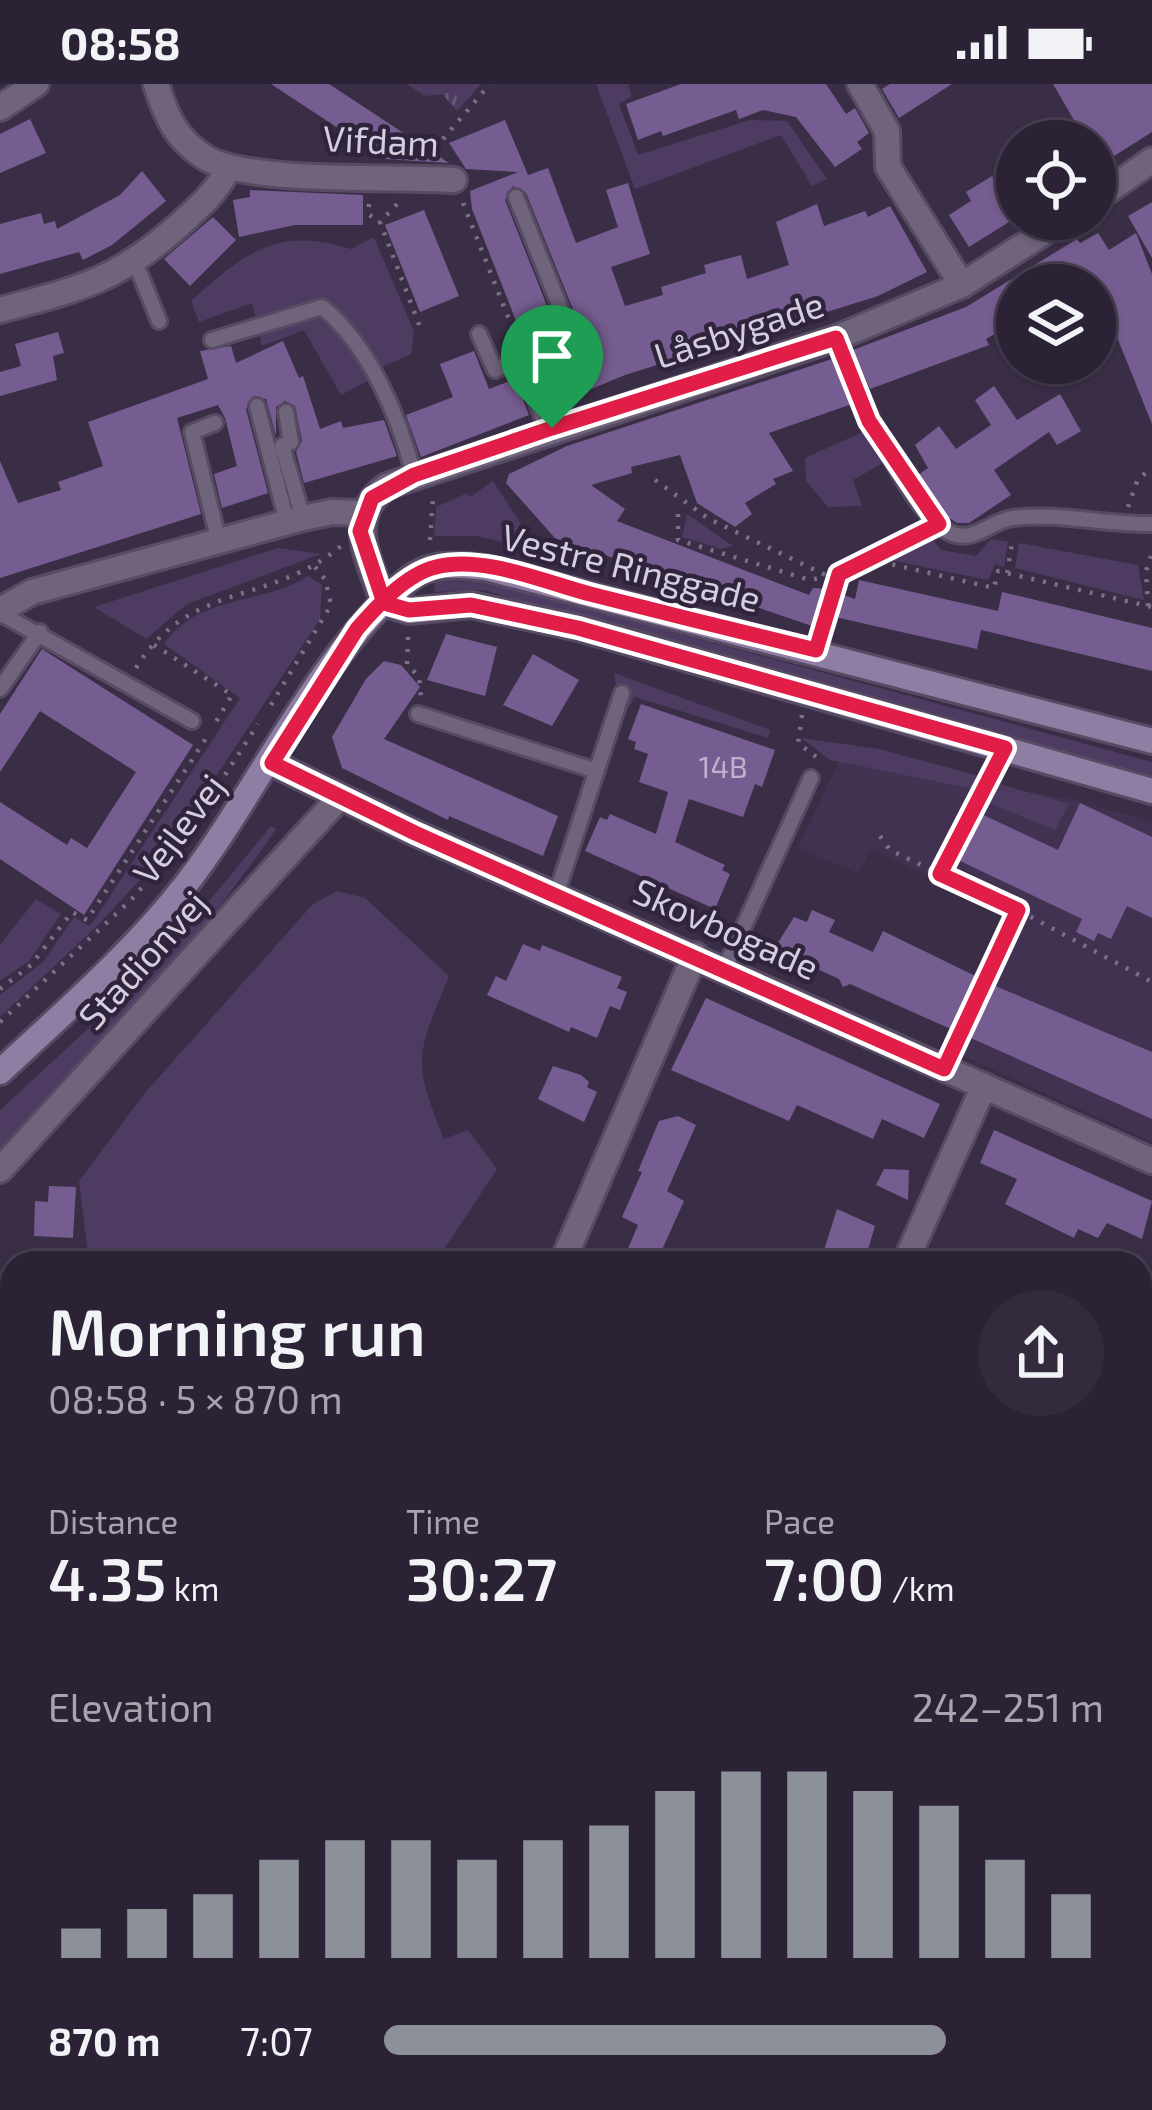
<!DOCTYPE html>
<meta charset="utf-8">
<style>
:root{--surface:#2c2235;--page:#342a3d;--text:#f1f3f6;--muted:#a6a4ad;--line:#483f50;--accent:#8c9099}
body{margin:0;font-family:"Exo 2",sans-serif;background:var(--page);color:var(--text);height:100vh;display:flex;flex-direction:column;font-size:45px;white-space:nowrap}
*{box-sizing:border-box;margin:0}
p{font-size:39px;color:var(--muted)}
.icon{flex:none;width:66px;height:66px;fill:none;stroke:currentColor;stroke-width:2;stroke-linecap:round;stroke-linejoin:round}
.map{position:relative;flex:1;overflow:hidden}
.drawer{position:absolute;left:0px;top:1167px;width:1152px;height:861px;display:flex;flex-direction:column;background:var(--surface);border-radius:36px 36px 0 0;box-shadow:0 3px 9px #0004,0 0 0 3px var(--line)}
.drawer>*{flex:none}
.fabs{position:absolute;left:996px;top:36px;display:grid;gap:24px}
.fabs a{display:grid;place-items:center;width:120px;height:120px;border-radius:50%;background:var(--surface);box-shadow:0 3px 9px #0004,0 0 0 3px var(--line);font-size:60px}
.pin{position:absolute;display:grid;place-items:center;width:102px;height:102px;color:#fff;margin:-123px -51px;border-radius:50% 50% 50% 0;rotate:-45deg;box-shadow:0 0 12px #0007}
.pin .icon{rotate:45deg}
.round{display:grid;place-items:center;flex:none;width:126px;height:126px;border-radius:63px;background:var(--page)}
.headline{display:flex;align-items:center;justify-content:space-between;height:204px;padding:0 48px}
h1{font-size:66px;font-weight:600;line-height:90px}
.figures{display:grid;grid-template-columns:repeat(3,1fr);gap:18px;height:204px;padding:12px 48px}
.figures div{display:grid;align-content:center}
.figures b{font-size:60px;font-weight:600}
.figures small{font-size:33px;font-weight:400}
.figures p{font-size:33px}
.chart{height:336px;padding:24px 48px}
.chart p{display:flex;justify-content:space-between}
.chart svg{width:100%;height:216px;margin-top:12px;stroke:var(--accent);stroke-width:6}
ul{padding:0 48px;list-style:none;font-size:39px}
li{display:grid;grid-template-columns:192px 144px 1fr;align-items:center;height:90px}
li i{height:30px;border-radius:15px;background:var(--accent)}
.status{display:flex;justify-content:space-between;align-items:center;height:84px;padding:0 60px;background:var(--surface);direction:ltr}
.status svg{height:33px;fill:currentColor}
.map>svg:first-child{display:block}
.built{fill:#423252}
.grass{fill:#4e3b61}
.park{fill:url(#park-tufts)}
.building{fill:#765d91}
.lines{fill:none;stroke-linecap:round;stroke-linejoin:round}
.service-casing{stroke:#564b62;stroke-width:20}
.minor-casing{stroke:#564b62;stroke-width:30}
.secondary-casing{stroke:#564b62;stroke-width:30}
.path{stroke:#7b7186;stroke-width:4.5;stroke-dasharray:3 9;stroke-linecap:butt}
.service{stroke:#6f647b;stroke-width:14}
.minor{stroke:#6f647b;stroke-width:24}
.secondary{stroke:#8f7ea3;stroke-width:24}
.route-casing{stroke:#fff;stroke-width:24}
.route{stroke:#e11d48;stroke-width:15}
.labels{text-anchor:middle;stroke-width:9;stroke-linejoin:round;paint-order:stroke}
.number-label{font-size:30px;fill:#bdb2cb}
.street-label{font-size:36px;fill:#d5cede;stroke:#30243c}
</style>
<div class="status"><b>08:58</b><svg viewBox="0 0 49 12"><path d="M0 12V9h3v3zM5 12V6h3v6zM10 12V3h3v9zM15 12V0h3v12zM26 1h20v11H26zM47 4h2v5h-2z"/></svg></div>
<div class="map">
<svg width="1152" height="2026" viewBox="0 0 1152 2026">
<defs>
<pattern id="park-tufts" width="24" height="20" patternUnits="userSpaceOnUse" patternTransform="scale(3)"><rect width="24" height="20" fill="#4e3b61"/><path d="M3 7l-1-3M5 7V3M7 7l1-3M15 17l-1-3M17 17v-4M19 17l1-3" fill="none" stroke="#675677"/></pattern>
</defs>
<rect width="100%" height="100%" fill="#3a2e47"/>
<!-- built -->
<g class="built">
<path d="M840 676 1075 716 1152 738V1058L948 965 1011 829 871 765 858 789 798 764Z"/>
<path d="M296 2016H390L408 2026H298Z"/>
</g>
<!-- grass -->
<g class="grass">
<path d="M596 0H628L632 12 619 20 638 71 750 36 787 37 827 95 812 102 781 51 635 105Z"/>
<path d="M374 153 414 248 411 270 365 291 368 297 341 311 304 246 262 262 252 219 199 238 191 217C243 170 277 141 351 165Z"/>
<path d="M867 346 886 377 853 396 862 422 828 423 806 397 805 374Z"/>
<path d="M493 397 538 466 477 452H434L436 423 467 409 470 413Z"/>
<path d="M687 430 733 462 721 465 682 453Z"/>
<path d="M927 449 941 466 976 472 991 455 1008 458 1004 483 995 480 988 496 880 474Z"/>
<path d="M1019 459 1138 481 1144 516 1015 484Z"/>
<path d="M278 464 321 470 187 520 146 555 94 523Z"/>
<path d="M308 492 322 501 320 535 166 768 96 843 0 933V911L43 878 74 833 89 842 93 838 240 614 164 560C199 509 262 522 308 492Z"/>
<path d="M434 497 489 498 1152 678V693L483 506 435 508Z"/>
<path d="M614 589 770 646 768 654 635 613 622 634Z"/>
<path d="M801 654 879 665 979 692 974 705 830 676Z"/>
<path d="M989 697 1069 720 1055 746 984 717Z"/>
<path d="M271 742 276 745C196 862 99 963 0 1064V1026L155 883Z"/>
<path d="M337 807 365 814 449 892C417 972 411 973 444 1055L468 1046 497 1085 435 1179H89L79 1097 144 1010 313 820Z"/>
<path d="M36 815 61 830 29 877 0 897V861Z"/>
<path d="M12 1413V2016H22L0 2026V1423Z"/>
</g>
<!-- park -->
<path class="park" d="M407 0H481L457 27 442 10 425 12Z"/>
<!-- building -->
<g class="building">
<path d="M271 0H329L449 79 385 75Z"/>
<path d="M681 0H826L846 30 855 24 869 49 857 58 862 65 835 83 796 33 763 26 739 35 736 26 663 52 661 47 638 56 626 20Z"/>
<path d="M890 0H952L899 34 882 5Z"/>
<path d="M1053 0H1152V48L1095 84V57H1086Z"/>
<path d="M30 35 46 69 0 89V50Z"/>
<path d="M505 36 528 91 548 84 576 159 618 143 606 106 628 99 650 170 611 183 625 222 663 211 661 203 706 189 704 181 741 171 747 195 789 181 776 138 817 120 824 142 865 127 868 133 890 122 927 188 878 212 625 291 560 318 543 277 577 263 583 250 526 109 513 102 505 116 557 247 535 257 520 247 472 125 470 107 518 88 466 85 449 59Z"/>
<path d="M142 87 166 117 112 161 83 176 79 168 0 190V140L41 129 44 140 55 137 57 145 120 111Z"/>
<path d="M1017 87V133L969 163 949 131 971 117 966 108 992 92 997 99Z"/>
<path d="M250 106 363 111V141H295L239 153 233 116 250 113Z"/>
<path d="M1152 118V174L1128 132Z"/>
<path d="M424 126 459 212 420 228 385 141Z"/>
<path d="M213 133 236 156 190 202 164 175Z"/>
<path d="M1098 149 1109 166 1136 149 1152 190V340L1096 201H1017V237L986 255 989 261 870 305 853 266 966 223 1077 155 1080 159Z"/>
<path d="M58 248 64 269 53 272 57 296 0 312V288L21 282 15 260Z"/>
<path d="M283 257 299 294 303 292 320 345 341 337 343 344 384 336 397 372 304 399 296 368 302 357 295 322 285 317 276 323V352L266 315 253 312 246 325 268 409 222 424 214 390 237 382 225 334 218 321 177 334 201 430 0 494V377L18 419 61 406 58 398 103 382 88 338 208 295 200 267 231 262 236 279Z"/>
<path d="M474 267 489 305 515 295 529 331 421 373 406 331 453 313 440 280Z"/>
<path d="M832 275 852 320 769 349 793 387 773 395 776 400 745 419 752 430 735 443 697 419 680 371 631 383 632 389 591 401 625 425 617 437 809 511 813 504 826 505 855 515 859 496 998 527 1002 508 1152 544V587L981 546 977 565 817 529 812 542 555 454 506 399 509 390 567 362Z"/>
<path d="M994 302 1017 336 1060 310 1081 347 1057 361 1049 348 994 386 1011 411 969 439H957L943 430 917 392 928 384 915 361 939 342 956 365 991 341 975 316Z"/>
<path d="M446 550 497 563 485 612 427 596Z"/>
<path d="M42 565 193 661 84 831 0 775V718L67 761 71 754 87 764 136 688 40 627 0 688V630Z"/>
<path d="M533 570 579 596 552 642 503 621Z"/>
<path d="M384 577 401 581 420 603 384 655 558 732 543 772 449 732 448 736 342 684 332 653 366 595Z"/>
<path d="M641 620 775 666 762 703 755 700 743 733 689 715 675 758 725 781 722 786 730 790 715 825 585 767 600 733 607 736 610 730 656 750 668 708 639 698 648 670 634 665 636 658 628 655Z"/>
<path d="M1080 719 1152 753V834L1127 822 1111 855 1098 849 1094 857 1076 848 1082 835 954 774 975 727 1058 766Z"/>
<path d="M812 826 835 836 829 848 873 868 883 847 1000 904 1152 968V1035L850 900 843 903 839 895 774 865 794 833 807 838Z"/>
<path d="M523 860 540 867 542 861 622 893 617 904 627 908 620 926 610 922 597 954 571 943 569 948 487 911 496 892 506 897Z"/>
<path d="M706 914 940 1020 924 1054 882 1035 873 1055 797 1021 789 1037 671 986Z"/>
<path d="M553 982 581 991 589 998 587 1003 597 1008 584 1038 538 1015Z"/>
<path d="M678 1032 696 1041 667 1107 684 1117 656 1179H622L638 1141 622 1133 642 1088 638 1087 659 1037Z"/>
<path d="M994 1046 1152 1117 1142 1155 1107 1139 1098 1154 1078 1145 1074 1154 1005 1120 1017 1095 980 1079Z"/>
<path d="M884 1085 909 1086 908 1116 876 1101Z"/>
<path d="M49 1102 76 1103 73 1154 34 1152 35 1117 48 1118Z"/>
<path d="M837 1125 875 1142 864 1179H820Z"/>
</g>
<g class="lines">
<!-- service casing -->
<g class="service-casing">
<g id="service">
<path d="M136 180 159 237"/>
<path d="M479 250 495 286 572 253 516 113"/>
<path d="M836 254C853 295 910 436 953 450 976 458 992 436 1013 434 1057 428 1107 441 1152 440"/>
<path d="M212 256 322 223C369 261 399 332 414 391"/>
<path d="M257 322 287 438"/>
<path d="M286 328 291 358 282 362 303 434"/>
<path d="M215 339 192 348 219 458"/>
<path d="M0 529 192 637"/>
<path d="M0 605 40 548"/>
<path d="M418 630 597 687"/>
<path d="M557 808 622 609"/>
<path d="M725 884 811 694"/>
<path d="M55 2026 67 2016"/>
</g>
</g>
<!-- minor casing -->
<g class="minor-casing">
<g id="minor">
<path d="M156 0C166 32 176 56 206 74 250 100 397 92 454 96"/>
<path d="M860 0 887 47 888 83 962 201"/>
<path d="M0 24 36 0"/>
<path d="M1095 116 1152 76"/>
<path d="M0 226C78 205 117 197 178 142 198 124 216 109 228 85"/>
<path d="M520 263 552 344"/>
<path d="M384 519C370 477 343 434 387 402L836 254 962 201 1065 135"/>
<path d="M0 526 32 508 303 434 332 428 363 429"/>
<path d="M272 679 415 749 1152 1077"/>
<path d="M0 1086 339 714"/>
<path d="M562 1179 695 871"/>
<path d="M905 1179 984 1002"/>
<path d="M1140 1649 1152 1622"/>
<path d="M828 2026 842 2016"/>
</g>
</g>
<!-- secondary casing -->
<g class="secondary-casing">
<g id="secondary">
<path d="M384 519 409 527 471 521 579 544 1152 707"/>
<path d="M0 988C64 928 133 869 187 799 260 704 318 571 408 496 431 477 459 481 486 484L1152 657"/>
</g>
</g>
<!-- path -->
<g class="path">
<path d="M443 55 490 0"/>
<path d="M463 119 512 243"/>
<path d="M369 120 368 130 380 138"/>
<path d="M397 120 380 138 420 243"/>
<path d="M655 396 709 435 838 497"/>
<path d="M1128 423 1138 395 1152 384"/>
<path d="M678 430V456L810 496 828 492"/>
<path d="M430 456 433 414"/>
<path d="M869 475 994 504 998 487 1152 523"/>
<path d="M1007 489 1013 454"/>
<path d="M1148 522 1146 487 1152 469"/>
<path d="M823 544 840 490 919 450"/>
<path d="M408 553 407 580 419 593 421 614"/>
<path d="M154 561 232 611 213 643"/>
<path d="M136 584C190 496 270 522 341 462"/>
<path d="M271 621 331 521 325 495 315 483"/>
<path d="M802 631 798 659 819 675"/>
<path d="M880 752 890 766 940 790 993 685"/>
<path d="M940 790 1018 826 954 963"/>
<path d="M1020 827 1152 898"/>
<path d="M0 905 31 881 72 828 87 836 207 653"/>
<path d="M0 938 131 816 183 756 258 640"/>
<path d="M153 2016 161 2026"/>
<path d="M919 2026 928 2016"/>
</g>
<!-- service -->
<use href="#service" class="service"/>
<!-- minor -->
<use href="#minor" class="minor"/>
<!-- secondary -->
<use href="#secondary" class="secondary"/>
</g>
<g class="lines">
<!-- route casing -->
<g class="route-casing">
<path id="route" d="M552 344 414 391 372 414 360 447 384 519 409 526 471 521 578 544 1005 664 940 790 1018 826 944 985 415 749 272 679 357 545C376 523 406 490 436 483 483 471 544 498 590 510 665 529 741 548 816 566L839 490 939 440 869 337 836 254 552 344"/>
</g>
<!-- route -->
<use href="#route" class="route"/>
</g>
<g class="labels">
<!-- number labels -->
<g class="number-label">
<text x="723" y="694">14B</text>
</g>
<!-- street labels -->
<g class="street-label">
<text transform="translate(381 57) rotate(3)" y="13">Vifdam</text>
<text transform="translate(739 246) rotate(-18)" y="13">Låsbygade</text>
<text transform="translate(631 484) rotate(14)" y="13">Vestre Ringgade</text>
<text transform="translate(179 745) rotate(-53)" y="13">Vejlevej</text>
<text transform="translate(726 845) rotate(24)" y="13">Skovbogade</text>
<text transform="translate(143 876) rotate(-48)" y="13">Stadionvej</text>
</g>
</g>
</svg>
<div class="fabs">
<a><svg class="icon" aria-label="locate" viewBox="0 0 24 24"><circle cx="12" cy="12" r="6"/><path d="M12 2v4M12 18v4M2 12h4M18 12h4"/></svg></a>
<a><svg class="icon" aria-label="layers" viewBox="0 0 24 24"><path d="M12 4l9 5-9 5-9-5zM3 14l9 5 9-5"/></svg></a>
</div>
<div class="pin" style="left:552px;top:344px;background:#1e9e55"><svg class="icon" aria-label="arrive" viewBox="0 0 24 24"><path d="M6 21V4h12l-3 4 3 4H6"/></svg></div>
<section class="drawer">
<div class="headline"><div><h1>Morning run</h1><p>08:58 · 5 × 870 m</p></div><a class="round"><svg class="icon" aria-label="share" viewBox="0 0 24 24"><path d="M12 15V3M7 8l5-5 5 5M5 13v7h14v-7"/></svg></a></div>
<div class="figures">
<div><p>Distance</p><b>4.35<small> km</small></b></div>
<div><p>Time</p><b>30:27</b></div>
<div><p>Pace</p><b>7:00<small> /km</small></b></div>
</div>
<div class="chart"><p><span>Elevation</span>242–251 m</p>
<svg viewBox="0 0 160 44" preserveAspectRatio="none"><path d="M5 44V38M15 44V34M25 44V31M35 44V24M45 44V20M55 44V20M65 44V24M75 44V20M85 44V17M95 44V10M105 44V6M115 44V6M125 44V10M135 44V13M145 44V24M155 44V31"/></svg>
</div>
<ul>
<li><b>870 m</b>7:07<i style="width:78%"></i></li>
</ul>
</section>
</div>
